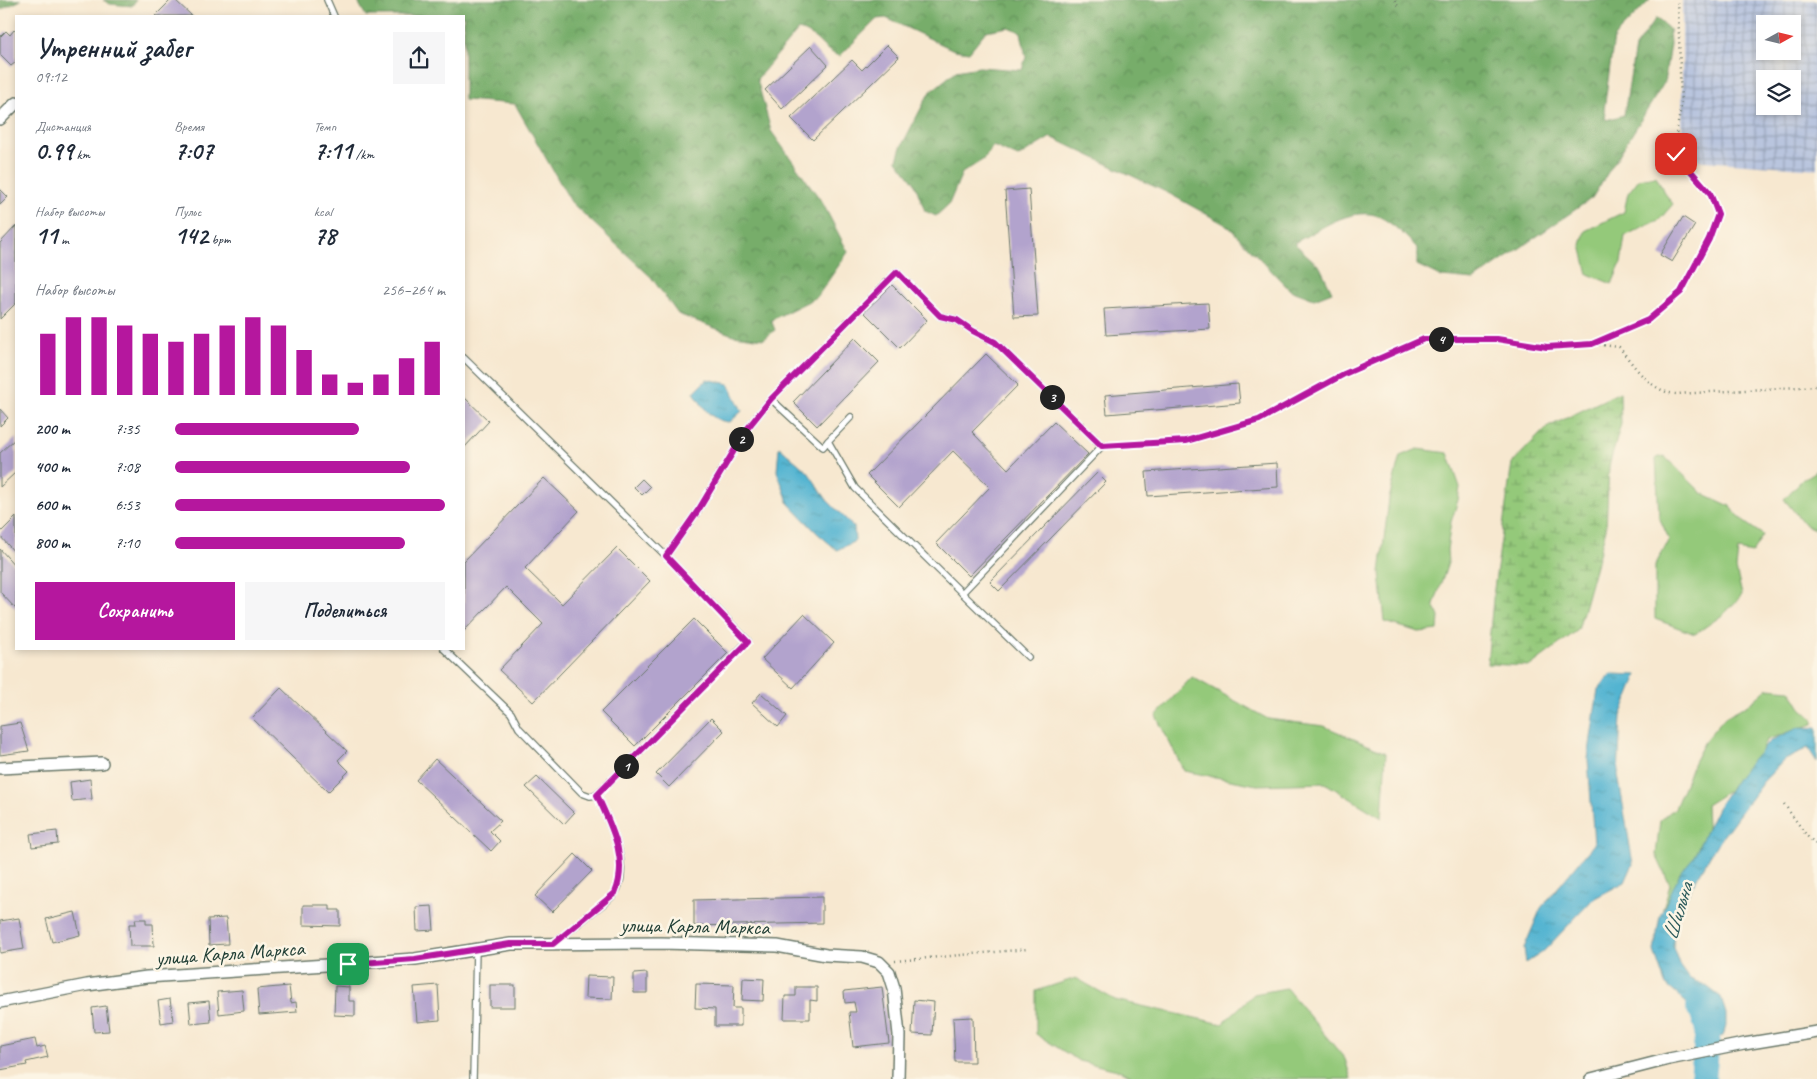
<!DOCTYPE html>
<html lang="ru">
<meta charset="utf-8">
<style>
:root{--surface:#fff;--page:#f6f6f7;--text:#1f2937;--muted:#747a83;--accent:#b5179e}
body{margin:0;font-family:Caveat,sans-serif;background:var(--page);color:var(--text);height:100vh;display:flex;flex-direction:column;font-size:19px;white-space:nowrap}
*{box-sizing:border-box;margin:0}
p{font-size:16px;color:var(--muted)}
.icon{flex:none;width:28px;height:28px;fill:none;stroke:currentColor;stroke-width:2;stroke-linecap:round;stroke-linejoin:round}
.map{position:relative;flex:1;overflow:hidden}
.drawer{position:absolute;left:15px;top:15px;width:450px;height:635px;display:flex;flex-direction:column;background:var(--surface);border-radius:0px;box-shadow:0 2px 8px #0003}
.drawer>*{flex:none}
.needle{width:32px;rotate:82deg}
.tools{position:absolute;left:1756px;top:15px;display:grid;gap:10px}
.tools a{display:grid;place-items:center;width:45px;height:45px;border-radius:0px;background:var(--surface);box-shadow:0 2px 8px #0003;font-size:25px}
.pin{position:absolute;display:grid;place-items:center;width:42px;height:42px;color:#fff;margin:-21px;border-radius:10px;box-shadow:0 2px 8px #0006}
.km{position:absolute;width:25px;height:25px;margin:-12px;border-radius:50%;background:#222;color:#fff;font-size:14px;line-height:25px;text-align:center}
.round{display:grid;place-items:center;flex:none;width:52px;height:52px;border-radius:0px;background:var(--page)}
.summary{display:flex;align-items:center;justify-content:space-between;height:85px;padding:0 20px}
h1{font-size:28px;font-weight:700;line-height:38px}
.stats{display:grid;grid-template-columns:repeat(3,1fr);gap:8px;height:85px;padding:5px 20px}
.stats div{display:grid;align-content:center}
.stats b{font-size:25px;font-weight:700}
.stats small{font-size:14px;font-weight:400}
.stats p{font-size:14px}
.chart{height:140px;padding:10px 20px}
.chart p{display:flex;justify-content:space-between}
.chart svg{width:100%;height:90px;margin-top:5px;stroke:var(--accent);stroke-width:6}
.button{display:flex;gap:10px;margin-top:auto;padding:10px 20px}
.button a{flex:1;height:58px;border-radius:0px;background:var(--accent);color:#fff;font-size:20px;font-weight:700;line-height:58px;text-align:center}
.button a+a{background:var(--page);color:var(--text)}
ul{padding:0 20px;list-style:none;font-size:16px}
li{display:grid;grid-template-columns:80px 60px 1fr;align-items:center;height:38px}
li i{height:12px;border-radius:6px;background:var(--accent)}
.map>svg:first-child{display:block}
.industrial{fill:url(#industrial-grid);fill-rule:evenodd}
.green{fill:#94c97a;stroke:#5a8357}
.forest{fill:url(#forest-crowns);stroke:#4b754f}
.wetland{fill:url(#wetland-marsh);stroke:#5a8357}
.water{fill:url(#water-ripples);stroke:#387882}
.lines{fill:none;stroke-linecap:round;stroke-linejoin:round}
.river{stroke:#52b4d1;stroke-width:26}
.building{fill:#b2a3cd}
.service-casing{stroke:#6b796b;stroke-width:8}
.minor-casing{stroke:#6b796b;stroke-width:14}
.path{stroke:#6b796b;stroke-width:2.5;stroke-dasharray:1 4;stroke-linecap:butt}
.service{stroke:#fff;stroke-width:5.5}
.minor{stroke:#fff;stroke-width:11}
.route-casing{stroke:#fff;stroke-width:10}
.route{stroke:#b5179e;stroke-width:6}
.labels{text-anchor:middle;stroke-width:5;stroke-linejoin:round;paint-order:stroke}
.street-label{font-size:21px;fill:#1f3d34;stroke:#fcf5e5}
.water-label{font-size:22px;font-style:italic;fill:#2c5b5b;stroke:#fcf5e5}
</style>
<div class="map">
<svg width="1817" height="1079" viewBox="0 0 1817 1079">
<defs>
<pattern id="industrial-grid" width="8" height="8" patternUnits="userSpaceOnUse" patternTransform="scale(1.25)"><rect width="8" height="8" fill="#b9c5de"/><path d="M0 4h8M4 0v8" fill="none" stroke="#96a1b5"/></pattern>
<pattern id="forest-crowns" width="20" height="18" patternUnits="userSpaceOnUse" patternTransform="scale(1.25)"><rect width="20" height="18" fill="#77ad6a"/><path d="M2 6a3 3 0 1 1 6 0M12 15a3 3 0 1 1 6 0" fill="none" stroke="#618e58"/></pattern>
<pattern id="wetland-marsh" width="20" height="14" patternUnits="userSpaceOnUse" patternTransform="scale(1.25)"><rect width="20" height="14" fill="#94c97a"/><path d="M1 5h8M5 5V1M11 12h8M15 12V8" fill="none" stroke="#78a465"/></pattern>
<pattern id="water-ripples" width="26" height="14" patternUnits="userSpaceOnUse" patternTransform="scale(1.25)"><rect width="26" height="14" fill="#52b4d1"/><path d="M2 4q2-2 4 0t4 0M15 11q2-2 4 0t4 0" fill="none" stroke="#4394aa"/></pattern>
</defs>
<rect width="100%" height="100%" fill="#fcf5e5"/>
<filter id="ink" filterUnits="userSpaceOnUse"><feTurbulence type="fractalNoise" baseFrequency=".02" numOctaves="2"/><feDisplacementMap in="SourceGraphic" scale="10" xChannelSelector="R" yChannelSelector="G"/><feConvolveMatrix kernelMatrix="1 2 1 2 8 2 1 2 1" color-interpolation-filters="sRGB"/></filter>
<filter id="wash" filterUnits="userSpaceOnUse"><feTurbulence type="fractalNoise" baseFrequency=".0096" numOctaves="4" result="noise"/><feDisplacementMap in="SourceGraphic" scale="20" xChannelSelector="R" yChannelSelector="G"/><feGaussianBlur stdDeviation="1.12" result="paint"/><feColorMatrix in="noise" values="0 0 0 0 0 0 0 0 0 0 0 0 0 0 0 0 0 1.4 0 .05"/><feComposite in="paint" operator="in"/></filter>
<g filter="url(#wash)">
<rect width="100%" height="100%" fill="#f7e8d0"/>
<!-- industrial -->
<path class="industrial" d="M1682 0H1817V169L1703 161 1682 156ZM1765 24H1792V51H1765ZM1765 79H1792V106H1765Z"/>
<!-- green -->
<g class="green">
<path d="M1656 176 1664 192 1673 204 1659 220 1648 224 1625 236 1621 263 1612 284 1588 274 1581 245 1585 231 1624 212 1628 193 1639 179Z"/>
<path d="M1418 449 1448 453 1460 487 1458 500 1451 522 1447 550 1448 563 1434 605 1439 617 1438 630 1419 632 1385 622 1380 573 1389 499 1400 456Z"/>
<path d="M1664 456 1702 493 1730 506 1744 522 1763 535 1752 553 1738 550 1736 569 1742 595 1724 614 1695 634 1655 619V566L1669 539 1659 517 1656 458Z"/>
<path d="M1817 470V530L1805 525 1784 499 1803 479Z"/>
<path d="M1192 677 1268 719 1324 726 1386 753 1382 818 1325 783 1257 785 1184 771 1156 716Z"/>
<path d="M1768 688 1790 690 1801 708 1813 719V724L1766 740 1750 777 1706 805 1707 826 1705 853 1665 927 1663 908 1670 885 1656 855 1660 820 1675 808 1694 762 1706 739 1725 717 1752 702Z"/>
<path d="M1076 978 1115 1000 1222 1024 1254 994 1286 988 1345 1059 1351 1079H1136L1122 1071 1079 1061 1036 1034V991Z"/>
</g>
<!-- forest -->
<g class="forest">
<path d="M0 0H21L0 10Z"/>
<path d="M103 0H136L132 6 110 4Z"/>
<path d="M357 0H1650L1614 37 1604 110 1606 120 1624 115 1635 47 1656 18 1669 29 1670 44 1664 83 1592 198 1474 280 1442 277 1417 265V248C1407 237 1385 215 1370 214 1344 211 1317 231 1294 243L1320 267 1332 292 1314 299 1290 290 1228 226 1170 194 1051 137 1018 157 993 146 984 159 962 173 949 204 936 216 925 211 914 182 897 160 901 147 929 93 956 71 979 67 1022 70 1026 57 1021 32 1008 27 986 31 969 52 954 50 886 18 877 19 840 56C821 51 818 33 798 30L757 79 771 131 822 202 848 252 817 297 771 320 775 330 764 339 733 335 678 314 651 277 571 202 515 104 464 100V16H366Z"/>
</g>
<!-- wetland -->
<path class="wetland" d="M1620 392 1621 424 1609 466 1606 529 1578 630 1530 666 1487 664 1494 589 1512 463 1546 428Z"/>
<!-- water -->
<g class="water">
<path d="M707 379 729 384 742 411 730 422C710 421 703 407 694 392Z"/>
<path d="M779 447 808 472 827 500 854 527 855 541 837 550 816 532 789 504 777 471Z"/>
<path d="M1612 674 1637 675 1621 716 1618 775 1633 864 1625 882 1593 899 1543 952 1526 963 1524 948 1541 908 1594 844 1588 759 1598 689Z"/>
<path d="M1800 727 1817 728V762L1808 748 1785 759 1763 782 1715 847 1690 890 1674 924 1673 947 1679 964 1690 979 1705 985 1721 997 1726 1014V1026L1723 1036 1704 1041 1705 1019 1665 984 1654 951 1660 916 1680 873 1693 858 1717 808 1740 774 1770 741Z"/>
</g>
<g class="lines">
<!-- river -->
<path class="river" d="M1699 1007 1702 1010 1708 1029 1703 1079"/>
</g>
<g id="blocks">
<!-- building -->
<g class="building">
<path d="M171 0H175L192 16H155Z"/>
<path d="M14 30 16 32V62L11 66 0 55V37L6 31 10 35Z"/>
<path d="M887 45 899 57 813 140 791 118 852 60 862 70Z"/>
<path d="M811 46 828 65 782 109 765 90Z"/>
<path d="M0 189 8 197 0 205Z"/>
<path d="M1029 189 1038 316 1014 317 1005 191Z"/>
<path d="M1683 217 1695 225 1672 262 1660 255Z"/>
<path d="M16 226V303L0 319V243Z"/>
<path d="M892 285 927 320 900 348 864 312Z"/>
<path d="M1208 303 1210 329 1106 335 1104 309Z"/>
<path d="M855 338 879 362 817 426 793 402Z"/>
<path d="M986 354 1018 385 972 432 1008 469 1054 422 1088 454 969 576 936 543 990 487 953 451 899 507 867 475Z"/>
<path d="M1238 384 1240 403 1107 414 1105 395Z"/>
<path d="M464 397 489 421 464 448Z"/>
<path d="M0 409 8 418 0 426Z"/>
<path d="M16 438V472L0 487V453Z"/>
<path d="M1277 463 1278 487 1148 496 1146 472Z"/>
<path d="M1097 473 1106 482 999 591 990 582Z"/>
<path d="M544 478 579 511 525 568 562 604 617 548 650 581 533 702 499 670 543 624 506 587 464 631V561Z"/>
<path d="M642 479 650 487 642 495 634 487Z"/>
<path d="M16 517V554L0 536V533Z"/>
<path d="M0 549 16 567V609L0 592Z"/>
<path d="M804 614 834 643 793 688 762 659Z"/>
<path d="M694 619 728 653 635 746 601 712Z"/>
<path d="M281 688 347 751 338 760 349 771 328 792 252 718Z"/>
<path d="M761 693 787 716 778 727 752 703Z"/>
<path d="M711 718 724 731 669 787 656 774Z"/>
<path d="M20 723 29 751 0 755V726Z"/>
<path d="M435 759 501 821 490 831 500 841 491 851 416 780Z"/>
<path d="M537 777 574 813 564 824 526 787Z"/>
<path d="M90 779 92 799 72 801 70 782Z"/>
<path d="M57 831 58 844 32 847 30 834Z"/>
<path d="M575 854 592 871 552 912 535 896Z"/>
<path d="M822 897V923L694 926V900Z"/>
<path d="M303 905H330V910H340V926L303 925Z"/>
<path d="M432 906 434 930 417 931 416 907Z"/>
<path d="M75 912 80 935 52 942 46 919Z"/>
<path d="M19 918 24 949 0 953V921Z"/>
<path d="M226 918 228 944 209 945 208 919Z"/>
<path d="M135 919H146V924H153L154 946H130L129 924H136Z"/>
<path d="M647 973V993H634V974Z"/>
<path d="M586 976 613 977 612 999 585 998Z"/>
<path d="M743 978 764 979 763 1001 742 1000Z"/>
<path d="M696 984 734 985 733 1008H741V1026H715V1009L695 1008Z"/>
<path d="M438 985 440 1020 417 1022 414 987Z"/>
<rect x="490" y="985" width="25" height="22"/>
<path d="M289 986 291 1003 296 1002 297 1012 259 1015 257 989Z"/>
<path d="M335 986 349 987V1001H355V1016L334 1015Z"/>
<path d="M796 987H817V1001L810 1000V1019H784L785 996H796Z"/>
<path d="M882 987 889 1043 853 1047 849 1012H856L854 1002 845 1003 844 991Z"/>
<path d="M242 990 244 1011 219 1014 217 992Z"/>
<path d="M170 999 173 1021 161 1023 158 1001Z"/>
<path d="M914 1000 934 1002 932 1035 912 1034Z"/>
<path d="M209 1001 211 1022 191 1024 189 1003Z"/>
<path d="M106 1006 109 1031 94 1032 92 1008Z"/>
<path d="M973 1017 974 1062H955L953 1018Z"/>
<path d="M35 1039 37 1048 45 1046 48 1057 26 1062 27 1065 0 1070V1046Z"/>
</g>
</g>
</g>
<g filter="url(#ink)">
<use href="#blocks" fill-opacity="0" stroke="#6b796b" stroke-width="1"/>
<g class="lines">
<!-- service casing -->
<g class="service-casing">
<g id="service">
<path d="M327 0 334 16"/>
<path d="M828 441 851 417"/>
<path d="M666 556 699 509 747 429 771 399 897 272 940 316 957 320 973 331 995 342 1102 446 962 593 855 488 828 441 823 447 771 399"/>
<path d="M962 593 1028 657"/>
<path d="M444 649 511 713 519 728 582 793 590 796 597 795 748 641 666 556 464 358"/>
<path d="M556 942C569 931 582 921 594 911 601 905 610 900 615 893 633 867 608 820 597 795"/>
<path d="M473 1079 476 949"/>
</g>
</g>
<!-- minor casing -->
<g class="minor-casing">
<g id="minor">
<path d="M0 119 16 103"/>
<path d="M0 768 102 763"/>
<path d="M0 1002 87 985 147 977 415 959 511 944 661 943 777 946 826 955 862 957 879 962 889 972 894 988 899 1035 898 1079"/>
<path d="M1591 1079 1669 1059 1744 1044 1817 1032"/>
</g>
</g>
<!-- path -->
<g class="path">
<path d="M1395 0 1399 9"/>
<path d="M1594 344 1619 347C1634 366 1651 392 1676 394L1817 386"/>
<path d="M1111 446 1186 441 1259 420 1344 374 1424 339H1497L1547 347 1592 344 1648 320 1681 292 1709 239 1718 214 1710 193 1676 154 1675 139 1681 107 1678 0"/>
<path d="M1784 804 1807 836 1817 845"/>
<path d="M895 961 1028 949"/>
</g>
<!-- service -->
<use href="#service" class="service"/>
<!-- minor -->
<use href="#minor" class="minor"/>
</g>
</g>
<g class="lines" filter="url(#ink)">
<!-- route casing -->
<g class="route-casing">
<path id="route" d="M348 964 415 959 510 944H553L615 893C629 859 611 826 597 795L748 642 666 556 699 509 747 429 771 399 897 272 940 316 957 320 973 331 995 342 1102 446 1186 441 1259 420 1344 374 1424 339H1497L1547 347 1592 344 1648 320 1681 292 1709 239 1718 214 1710 193 1676 154"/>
</g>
<!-- route -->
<use href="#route" class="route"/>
</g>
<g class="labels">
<!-- street labels -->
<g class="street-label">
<text transform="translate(695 926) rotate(1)" y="7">улица Карла Маркса</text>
<text transform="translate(230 953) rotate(-4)" y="7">улица Карла Маркса</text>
</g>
<!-- water labels -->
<g class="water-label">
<text transform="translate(1677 911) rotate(-73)" y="8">Шильна</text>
</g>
</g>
</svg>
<div class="tools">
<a><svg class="needle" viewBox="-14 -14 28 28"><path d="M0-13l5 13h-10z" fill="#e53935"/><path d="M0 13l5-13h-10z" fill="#747a83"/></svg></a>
<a><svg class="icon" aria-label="layers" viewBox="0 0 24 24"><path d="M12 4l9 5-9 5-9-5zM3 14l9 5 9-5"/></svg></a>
</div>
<div class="pin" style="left:348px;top:964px;background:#1e9e55"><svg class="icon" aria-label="arrive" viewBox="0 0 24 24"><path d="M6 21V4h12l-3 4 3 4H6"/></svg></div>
<div class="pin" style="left:1676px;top:154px;background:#d93025"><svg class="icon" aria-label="check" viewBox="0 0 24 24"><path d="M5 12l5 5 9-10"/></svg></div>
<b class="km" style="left:626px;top:766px">1</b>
<b class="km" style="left:741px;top:439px">2</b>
<b class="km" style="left:1052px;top:397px">3</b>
<b class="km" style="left:1441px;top:339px">4</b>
<section class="drawer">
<div class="summary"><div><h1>Утренний забег</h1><p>09:12</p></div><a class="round"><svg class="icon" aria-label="share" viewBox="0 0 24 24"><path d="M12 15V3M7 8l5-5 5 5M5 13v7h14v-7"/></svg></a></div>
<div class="stats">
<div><p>Дистанция</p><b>0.99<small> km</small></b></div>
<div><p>Время</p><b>7:07</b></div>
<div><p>Темп</p><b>7:11<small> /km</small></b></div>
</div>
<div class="stats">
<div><p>Набор высоты</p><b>11<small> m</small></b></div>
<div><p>Пульс</p><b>142<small> bpm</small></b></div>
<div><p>kcal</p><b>78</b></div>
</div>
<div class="chart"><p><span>Набор высоты</span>256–264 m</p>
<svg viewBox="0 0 160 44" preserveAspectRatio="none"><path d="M5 44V14M15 44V6M25 44V6M35 44V10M45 44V14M55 44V18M65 44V14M75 44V10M85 44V6M95 44V10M105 44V22M115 44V34M125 44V38M135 44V34M145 44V26M155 44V18"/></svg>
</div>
<ul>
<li><b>200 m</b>7:35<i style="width:68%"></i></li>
<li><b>400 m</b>7:08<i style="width:87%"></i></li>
<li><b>600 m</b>6:53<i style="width:100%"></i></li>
<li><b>800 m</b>7:10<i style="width:85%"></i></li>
</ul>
<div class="button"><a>Сохранить</a><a>Поделиться</a></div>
</section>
</div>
